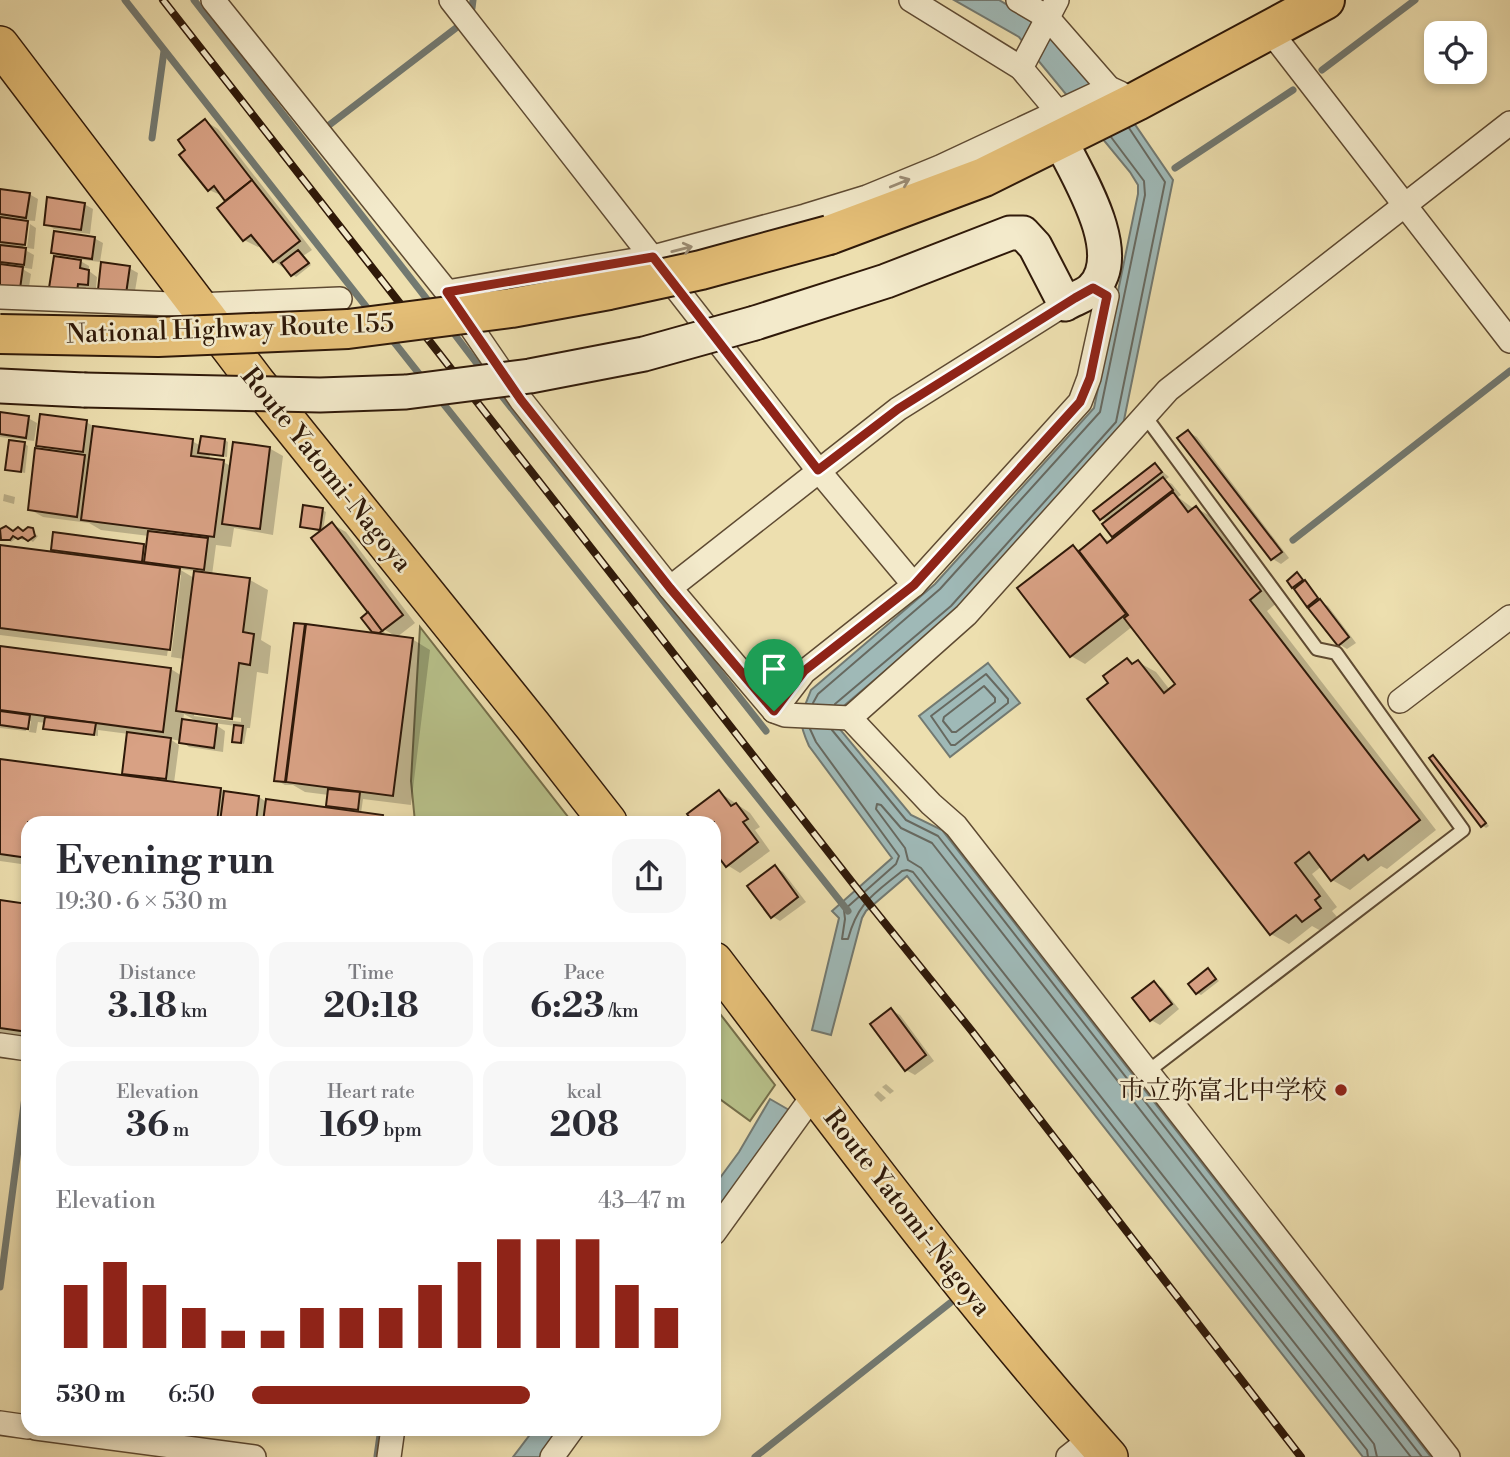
<!DOCTYPE html>
<meta charset="utf-8">
<style>
:root{--surface:#fff;--page:#f7f7f7;--text:#2b2b33;--muted:#7c7c81;--accent:#8f2418}
body{margin:0;font-family:"Libre Bodoni","Noto Serif JP",serif;background:var(--page);color:var(--text);height:100vh;display:flex;flex-direction:column;font-size:26px;white-space:nowrap}
*{box-sizing:border-box;margin:0}
p{font-size:23px;color:var(--muted)}
.icon{flex:none;width:38px;height:38px;fill:none;stroke:currentColor;stroke-width:2;stroke-linecap:round;stroke-linejoin:round}
.map{position:relative;flex:1;overflow:hidden}
.drawer{position:absolute;left:21px;top:816px;width:700px;height:620px;display:flex;flex-direction:column;background:var(--surface);border-radius:21px;box-shadow:0 4px 10px #0003}
.drawer>*{flex:none}
.controls{position:absolute;left:1424px;top:21px;display:grid;gap:14px}
.controls a{display:grid;place-items:center;width:63px;height:63px;border-radius:14px;background:var(--surface);box-shadow:0 4px 10px #0003;font-size:35px}
.pin{position:absolute;display:grid;place-items:center;width:60px;height:60px;color:#fff;margin:-72px -30px;border-radius:50% 50% 50% 0;rotate:-45deg;box-shadow:0 0 7px #0007}
.pin .icon{rotate:45deg}
.round{display:grid;place-items:center;flex:none;width:74px;height:74px;border-radius:21px;background:var(--page)}
.summary{display:flex;align-items:center;justify-content:space-between;height:119px;padding:0 35px}
h1{font-size:38px;font-weight:800;line-height:52px}
.figures{display:grid;grid-template-columns:repeat(3,1fr);gap:10px;height:119px;padding:7px 35px}
.figures div{display:grid;align-content:center;border-radius:18px;background:var(--page);text-align:center}
.figures b{font-size:35px;font-weight:800}
.figures small{font-size:19px;font-weight:400}
.figures p{font-size:19px}
.chart{height:196px;padding:14px 35px}
.chart p{display:flex;justify-content:space-between}
.chart svg{width:100%;height:126px;margin-top:7px;stroke:var(--accent);stroke-width:6}
ul{padding:0 35px;list-style:none;font-size:23px}
li{display:grid;grid-template-columns:112px 84px 1fr;align-items:center;height:52px}
li i{height:18px;border-radius:9px;background:var(--accent)}
.map>svg:first-child{display:block}
.green{fill:#b8c28b;stroke:#746e4a;stroke-width:2}
.water{fill:#9fb9b7;stroke:#727971;stroke-width:2}
.shadow{fill:#0003;fill-rule:evenodd}
.lines{fill:none;stroke-linecap:round;stroke-linejoin:round}
.shore{stroke:#676960;stroke-width:2}
.stream{stroke:#727971;stroke-width:7}
.building{fill:#d8a184;stroke:#2f1909;stroke-width:2}
.lane-casing{stroke:#5e4a32;stroke-width:16}
.street-casing{stroke:#5e4a32;stroke-width:26}
.secondary-casing{stroke:#2f1909;stroke-width:37}
.primary-casing{stroke:#2f1909;stroke-width:40}
.highway-casing{stroke:#2f1909;stroke-width:42}
.lane{stroke:#f3eacb;stroke-width:12}
.street{stroke:#f3eacb;stroke-width:23}
.secondary{stroke:#f3eacb;stroke-width:33}
.primary{stroke:#e6c078;stroke-width:37}
.highway{stroke:#e6c078;stroke-width:38}
.rail-casing{stroke:#2f1909;stroke-width:8}
.rail{stroke:#f3eacb;stroke-width:5;stroke-dasharray:16;stroke-linecap:butt}
.secondary-bridge-casing{stroke:#2f1909;stroke-width:37;stroke-linecap:butt}
.highway-bridge-casing{stroke:#2f1909;stroke-width:42;stroke-linecap:butt}
.secondary-bridge{stroke:#f3eacb;stroke-width:33}
.highway-bridge{stroke:#e6c078;stroke-width:38}
.oneway{stroke:#9b8c74}
.route-casing{stroke:#fff;stroke-width:14}
.route{stroke:#8f2418;stroke-width:9}
.poi-dot{fill:#8f2418;stroke:#f3eacb;stroke-width:2.5}
.labels{text-anchor:middle;stroke-width:5;stroke-linejoin:round;paint-order:stroke}
.street-label{font-size:26px;fill:#2f1909;stroke:#f3eacb}
.poi-label{font-size:26px;fill:#2f1909;stroke:#f3eacb;text-anchor:end}
</style>
<div class="map">
<svg width="1510" height="1457" viewBox="0 0 1510 1457">
<rect width="100%" height="100%" fill="#eddfaf"/>
<filter id="stains"><feTurbulence type="fractalNoise" baseFrequency=".00286" numOctaves="4"/><feColorMatrix values="0 0 0 0 .2 0 0 0 0 .09 0 0 0 0 .02 0 0 0 .5 -.17"/></filter>
<radialGradient id="worn" r=".72"><stop offset=".6" stop-color="#630" stop-opacity="0"/><stop offset="1" stop-color="#630" stop-opacity=".3"/></radialGradient>
<!-- green -->
<g class="green">
<path d="M420 627 572 822H415L411 781Z"/>
<path d="M714 1006 775 1085 750 1121 721 1100 714 1109Z"/>
</g>
<!-- water -->
<g class="water">
<path d="M954 0H999L1031 19 1125 110 1173 180 1123 425 956 611 839 710 838 727 911 815 942 830 1431 1457H1363L907 876 866 911 862 918 831 1035 812 1030 839 918 832 911 892 858 809 746C796 717 801 717 811 690L935 584 1094 408 1138 194V185L1130 172 1019 37Z"/>
<path d="M988 663 1020 703 950 757 919 716Z"/>
<path d="M770 1099 789 1110 714 1218V1186L739 1152Z"/>
<path d="M535 1428H561L540 1457H513Z"/>
</g>
<!-- shadow -->
<g class="shadow">
<path d="M205 121 218 129 312 250 303 256 311 265 296 277 274 261 261 245 258 247 244 240 228 202 223 196 209 190Z"/>
<path d="M0 190 29 194 38 199 35 221 23 220 29 224H26L23 247H20L23 249V254H26L27 251 34 255 32 269 19 267 31 274 28 293 0 289Z"/>
<path d="M84 204 93 209 90 234 54 229 46 224Z"/>
<path d="M30 224 36 228 34 249 27 248Z"/>
<path d="M94 238 103 243 100 262 77 259 89 266V271L97 277 96 288 86 287 85 296 60 292 66 259 53 252Z"/>
<path d="M129 268 138 273 134 297 108 294Z"/>
<path d="M0 414 28 418 37 423 34 441 0 437Z"/>
<path d="M86 422 95 427 192 441 201 446 225 440 228 442 227 457 210 455 209 460 223 462 231 466 269 448 283 456 273 535 234 528 231 547 216 545 212 575 250 580 268 590 261 640 271 646 268 674 257 672 250 728H247L244 744 234 741 236 726 213 723 225 731 223 752 189 747 181 741 170 739 179 745 174 783 221 789 228 794 259 797 268 803 336 810 328 805 329 795 305 792 293 785H285L276 780 304 626 376 635 363 618H375L332 524 346 532 415 623 397 637 380 627 385 633 382 635 412 639 430 650 411 805 363 799 361 813 382 816 393 822H28V865L0 861V761L133 778 124 773 129 734 98 730V736L49 730 45 728 46 723 38 722 36 733 29 732 31 721H27L26 731 0 728V647L171 669 182 676 184 659 171 657 181 575H178L167 656 0 635V547L62 555 53 549 143 545 148 548 149 536 101 530 89 523 43 517 29 509 50 452 38 445ZM179 569 195 571 194 578ZM194 712 241 718V722L194 716ZM184 714 200 723 183 721Z"/>
<path d="M1188 432 1197 437 1289 558 1281 564 1273 559 1180 438Z"/>
<path d="M25 444 28 446 25 473 7 469Z"/>
<path d="M1155 465 1169 477 1165 480 1172 484 1181 495 1178 497 1194 509 1196 508 1214 518 1278 602 1267 611 1436 830 1387 869 1381 866 1350 890 1332 880 1322 866 1312 874 1337 907 1332 911 1338 918 1321 931 1312 926 1289 944 1271 934 1111 683 1127 660 1135 665 1138 662 1156 672 1170 690 1178 684 1133 626 1085 664 1071 656 1073 547 1081 551 1100 536 1111 542 1117 538 1114 535 1107 522 1101 518Z"/>
<path d="M4 494 15 497 14 504 3 501Z"/>
<path d="M322 510 326 512 323 530 302 526Z"/>
<path d="M28 529 38 536 33 542 27 538 23 540 18 537 11 542 1 535 23 533Z"/>
<path d="M1297 574 1309 585 1320 602 1328 606 1356 643 1347 649 1339 644 1312 607 1289 581Z"/>
<path d="M1433 757 1437 759 1489 826 1486 828 1482 825Z"/>
<path d="M719 792 750 813 760 827 755 830 770 851 740 873 727 865 714 848V822H695L689 814Z"/>
<path d="M775 867 783 872 806 902 780 921 772 916Z"/>
<path d="M0 902 28 905V1039L0 1035Z"/>
<path d="M1208 970 1219 981 1201 995 1197 993Z"/>
<path d="M1154 983 1162 988 1179 1009 1160 1025 1151 1020Z"/>
<path d="M891 1010 900 1015 934 1061 915 1075 906 1070Z"/>
<path d="M886 1084 894 1091 890 1094 882 1087Z"/>
<path d="M878 1091 886 1098 881 1102 874 1095Z"/>
</g>
<g class="lines">
<!-- shore -->
<g class="shore">
<path d="M986 674 1008 699V703L955 745H951L931 716Z"/>
<path d="M984 686 995 698V702L956 732H952L943 721 944 717Z"/>
<path d="M813 703 818 694 940 589 1100 412 1145 195 1144 181 1111 137"/>
<path d="M835 704 951 606 1116 422 1165 182 1129 128"/>
<path d="M810 729 816 742 899 856 896 864 844 910 845 919 842 939H848C858 902 873 895 902 871L907 870 913 872 1367 1450 1368 1457"/>
<path d="M832 730 906 820 938 836 1422 1457"/>
<path d="M1377 1457 1374 1444 921 868 908 860 905 848 876 809 877 804 881 805 901 828 932 843 1411 1457"/>
</g>
<!-- stream -->
<g class="stream">
<path d="M125 0 372 314"/>
<path d="M194 0 433 307"/>
<path d="M472 8 473 0"/>
<path d="M1322 70 1415 0"/>
<path d="M324 129 456 28"/>
<path d="M152 138 164 51"/>
<path d="M1175 168 1293 90"/>
<path d="M449 327 484 373"/>
<path d="M390 337 424 380"/>
<path d="M498 391 766 731"/>
<path d="M438 397 848 911"/>
<path d="M1293 540 1510 371"/>
<path d="M0 1287 28 1074"/>
<path d="M377 1456 381 1428"/>
<path d="M755 1457 950 1303"/>
</g>
</g>
<!-- building -->
<g class="building">
<path d="M205 119 252 180 225 201 214 186 208 191 179 155 185 150 178 140Z"/>
<path d="M252 180 300 241 273 262 251 235 243 241 217 208Z"/>
<path d="M0 189 30 193 26 218 0 214Z"/>
<path d="M47 197 85 203 81 230 44 225Z"/>
<path d="M0 217 28 221 25 245 0 242Z"/>
<path d="M54 231 95 237 92 259 51 253Z"/>
<path d="M0 245 26 248 24 265 0 262Z"/>
<path d="M298 250 309 263 291 276 281 263Z"/>
<path d="M54 256 81 260 80 268 89 270 88 285 78 284 77 292 49 288Z"/>
<path d="M101 262 130 266 126 294 98 290Z"/>
<path d="M0 264 23 267 20 289 0 287Z"/>
<path d="M0 412 29 416 26 438 0 434Z"/>
<path d="M40 414 87 420 83 452 36 446Z"/>
<path d="M93 426 193 439 191 456 224 460 214 537 81 520Z"/>
<path d="M1188 430 1282 552 1271 560 1177 438Z"/>
<path d="M201 436 225 439 223 456 198 453Z"/>
<path d="M9 440 25 442 21 472 5 470Z"/>
<path d="M233 442 270 447 260 529 222 524Z"/>
<path d="M35 448 85 455 77 517 28 510Z"/>
<path d="M1155 463 1162 472 1100 520 1093 511Z"/>
<path d="M1163 477 1173 490 1112 537 1102 524Z"/>
<path d="M1173 492 1188 512 1196 506 1261 591 1250 600 1420 820 1368 860 1364 855 1331 881 1309 852 1295 863 1320 896 1315 900 1321 908 1302 922 1296 915 1270 935 1087 699 1108 683 1103 676 1127 658 1132 664 1138 660 1164 693 1175 684 1124 618 1128 615 1079 551 1100 534 1107 543Z"/>
<path d="M303 505 323 508 320 530 300 527Z"/>
<path d="M332 522 403 615 382 631 311 538Z"/>
<path d="M6 526 13 531 18 527 23 531 28 527 33 528 35 536 28 541 22 537 18 539 13 536 10 540H1L0 529Z"/>
<path d="M148 531 208 538 204 570 144 562Z"/>
<path d="M53 532 144 544 142 562 51 550Z"/>
<path d="M0 545 180 568 170 650 0 628Z"/>
<path d="M1073 545 1126 614 1070 657 1017 588Z"/>
<path d="M194 571 250 578 243 632 254 634 250 665 239 663 232 719 176 711Z"/>
<path d="M1297 572 1303 580 1292 588 1287 581Z"/>
<path d="M1305 580 1318 598 1307 607 1294 589Z"/>
<path d="M1320 599 1349 637 1338 646 1308 608Z"/>
<path d="M368 612 382 631 379 633 372 632 361 618Z"/>
<path d="M294 623 305 624 285 782 274 781Z"/>
<path d="M306 624 413 638 393 796 286 782Z"/>
<path d="M0 646 171 668 163 732 0 710Z"/>
<path d="M0 711 30 715 28 729 0 725Z"/>
<path d="M45 717 96 723 94 735 43 729Z"/>
<path d="M182 719 217 724 214 748 179 743Z"/>
<path d="M234 725 243 726 241 743 232 742Z"/>
<path d="M127 732 171 738 166 779 122 774Z"/>
<path d="M1433 755 1486 823 1481 827 1429 758Z"/>
<path d="M0 759 221 788 217 822H28V858L0 854Z"/>
<path d="M328 789 360 792 358 810 326 806Z"/>
<path d="M719 790 731 806 736 803 748 819 743 822 758 842 726 867 714 851V822H693L687 814Z"/>
<path d="M224 791 259 796 256 822H220Z"/>
<path d="M266 799 383 815 382 822H263Z"/>
<path d="M775 865 798 897 771 918 747 886Z"/>
<path d="M0 900 28 904V1032L0 1028Z"/>
<path d="M1208 968 1216 979 1196 994 1188 984Z"/>
<path d="M1154 981 1172 1004 1150 1021 1132 998Z"/>
<path d="M891 1008 926 1055 905 1071 870 1024Z"/>
</g>
<g class="lines">
<!-- lane casing -->
<g class="lane-casing">
<path id="lane" d="M1145 416 1317 649 1336 653 1463 830 1147 1072"/>
</g>
<!-- street casing -->
<g class="street-casing">
<g id="street">
<path d="M213 0 447 292 521 400 670 588 774 711 785 715 850 718 966 615 1168 390 1510 123"/>
<path d="M451 0 818 470 914 585 804 672 774 711"/>
<path d="M911 0 1021 68 1058 112"/>
<path d="M1018 0 1047 17 1109 88 1120 93"/>
<path d="M1270 31 1510 341"/>
<path d="M1021 68 1057 0"/>
<path d="M447 292 653 257 805 216 867 197 940 167 1109 88"/>
<path d="M0 297 197 305 340 299"/>
<path d="M914 585 1080 402 1089 378 1107 296 1093 288"/>
<path d="M670 588 898 409 1065 304"/>
<path d="M1400 701 1510 617"/>
<path d="M850 718 931 804 956 826 1448 1457"/>
<path d="M0 1045 28 1049"/>
<path d="M714 1233 815 1093"/>
<path d="M0 1423 28 1427"/>
<path d="M36 1428 254 1457"/>
<path d="M389 1457 393 1428"/>
<path d="M552 1457 573 1428"/>
<path d="M1068 1457 1092 1438"/>
</g>
</g>
<!-- secondary casing -->
<g class="secondary-casing">
<g id="secondary">
<path d="M755 323 886 281 1010 233H1023L1035 246 1065 304C1073 299 1087 295 1093 288 1127 253 1077 175 1060 140"/>
<path d="M0 386 84 390"/>
</g>
</g>
<!-- primary casing -->
<g class="primary-casing">
<g id="primary">
<path d="M0 45 256 382 533 726 608 822"/>
<path d="M714 961C842 1129 968 1300 1109 1457"/>
</g>
</g>
<!-- highway casing -->
<g class="highway-casing">
<path id="highway" d="M829 235 984 177 1137 101 1325 0"/>
</g>
<!-- lane -->
<use href="#lane" class="lane"/>
<!-- street -->
<use href="#street" class="street"/>
<!-- secondary -->
<use href="#secondary" class="secondary"/>
<!-- primary -->
<use href="#primary" class="primary"/>
<!-- highway -->
<use href="#highway" class="highway"/>
<!-- rail casing -->
<g class="rail-casing">
<path id="rail" d="M163 0 855 886 971 1030 1301 1457"/>
</g>
<!-- rail -->
<use href="#rail" class="rail"/>
<!-- secondary-bridge casing -->
<g class="secondary-bridge-casing">
<path id="secondary-bridge" d="M84 390 320 395 406 392 530 376 644 354 755 323"/>
</g>
<!-- highway-bridge casing -->
<g class="highway-bridge-casing">
<path id="highway-bridge" d="M0 334 158 337 348 329 511 308 609 290 701 270 829 235"/>
</g>
<!-- secondary-bridge -->
<use href="#secondary-bridge" class="secondary-bridge"/>
<!-- highway-bridge -->
<use href="#highway-bridge" class="highway-bridge"/>
</g>
<!-- one-way arrows -->
<defs><path id="oneway-shaft" d="M-6 0H5M1.5-3L5.5 0L1.5 3" fill="none" stroke-width="1.6" stroke-linecap="round" stroke-linejoin="round" transform="scale(1.75)"/></defs>
<g class="oneway">
<use href="#oneway-shaft" transform="translate(900 183) rotate(-22)"/>
<use href="#oneway-shaft" transform="translate(682 249) rotate(-14)"/>
</g>
<g class="lines">
<!-- route casing -->
<g class="route-casing">
<path id="route" d="M653 257 818 470 898 409 1075 298 1093 288 1107 296 1090 378 1080 402 914 585 804 671 774 711 670 588 521 400 447 292Z"/>
</g>
<!-- route -->
<use href="#route" class="route"/>
</g>
<!-- markers -->
<circle class="poi-dot" cx="1341" cy="1090" r="7"/>
<g class="labels">
<!-- street labels -->
<g class="street-label">
<text transform="translate(230 328) rotate(-2)" y="9">National Highway Route 155</text>
<text transform="translate(327 469) rotate(51)" y="9">Route Yatomi-Nagoya</text>
<text transform="translate(908 1212) rotate(52)" y="9">Route Yatomi-Nagoya</text>
</g>
<!-- poi labels -->
<g class="poi-label">
<text x="1327" y="1099">市立弥富北中学校</text>
</g>
</g>
<rect width="100%" height="100%" filter="url(#stains)"/>
<rect width="100%" height="100%" fill="url(#worn)"/>
</svg>
<div class="controls">
<a><svg class="icon" aria-label="locate" viewBox="0 0 24 24"><circle cx="12" cy="12" r="6"/><path d="M12 2v4M12 18v4M2 12h4M18 12h4"/></svg></a>
</div>
<div class="pin" style="left:774px;top:711px;background:#1e9e55"><svg class="icon" aria-label="arrive" viewBox="0 0 24 24"><path d="M6 21V4h12l-3 4 3 4H6"/></svg></div>
<section class="drawer">
<div class="summary"><div><h1>Evening run</h1><p>19:30 · 6 × 530 m</p></div><a class="round"><svg class="icon" aria-label="share" viewBox="0 0 24 24"><path d="M12 15V3M7 8l5-5 5 5M5 13v7h14v-7"/></svg></a></div>
<div class="figures">
<div><p>Distance</p><b>3.18<small> km</small></b></div>
<div><p>Time</p><b>20:18</b></div>
<div><p>Pace</p><b>6:23<small> /km</small></b></div>
</div>
<div class="figures">
<div><p>Elevation</p><b>36<small> m</small></b></div>
<div><p>Heart rate</p><b>169<small> bpm</small></b></div>
<div><p>kcal</p><b>208</b></div>
</div>
<div class="chart"><p><span>Elevation</span>43–47 m</p>
<svg viewBox="0 0 160 44" preserveAspectRatio="none"><path d="M5 44V22M15 44V14M25 44V22M35 44V30M45 44V38M55 44V38M65 44V30M75 44V30M85 44V30M95 44V22M105 44V14M115 44V6M125 44V6M135 44V6M145 44V22M155 44V30"/></svg>
</div>
<ul>
<li><b>530 m</b>6:50<i style="width:64%"></i></li>
</ul>
</section>
</div>
